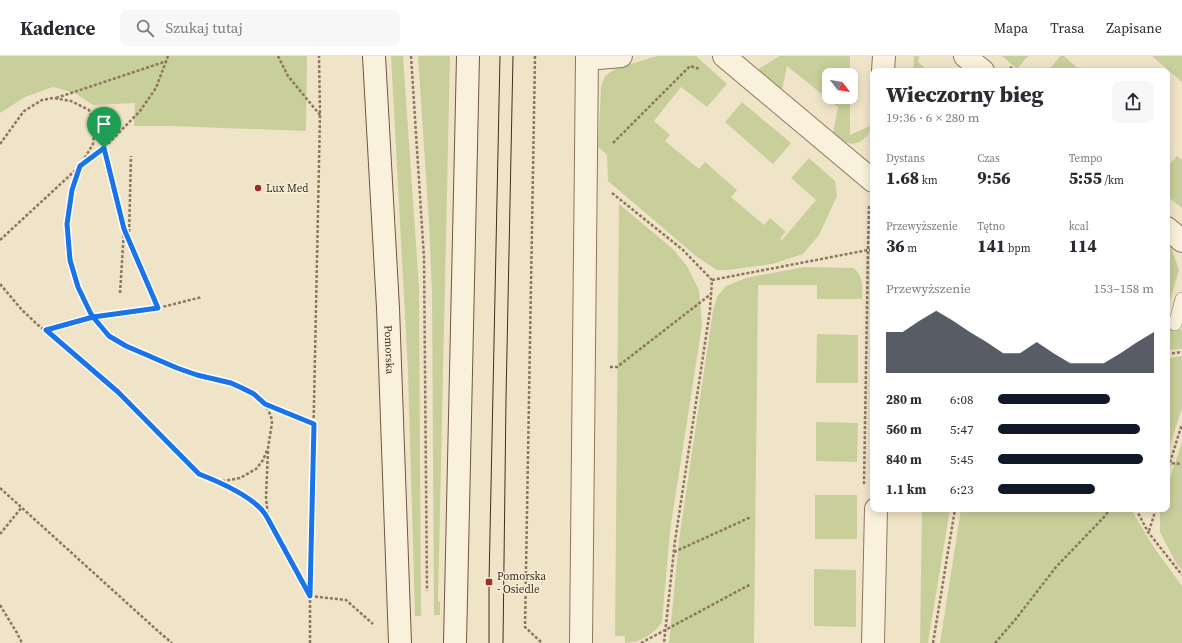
<!DOCTYPE html>
<html lang="pl">
<meta charset="utf-8">
<style>
:root{--surface:#fff;--page:#f7f7f7;--text:#2b2b33;--muted:#7c7c81;--line:#e1e1e2;--accent:#111827}
body{margin:0;font-family:"Source Serif 4",serif;background:var(--page);color:var(--text);height:100vh;display:flex;flex-direction:column;font-size:15px;white-space:nowrap}
*{box-sizing:border-box;margin:0}
p{font-size:13px;color:var(--muted)}
.icon{flex:none;width:22px;height:22px;fill:none;stroke:currentColor;stroke-width:2;stroke-linecap:round;stroke-linejoin:round}
.map{position:relative;flex:1;overflow:hidden}
.side{position:absolute;left:870px;top:12px;width:300px;height:444px;display:flex;flex-direction:column;background:var(--surface);border-radius:8px;box-shadow:0 2px 10px #0003}
.side>*{flex:none}
.needle{width:26px;rotate:121deg}
.fabs{position:absolute;left:822px;top:12px;display:grid;gap:8px}
.fabs a{display:grid;place-items:center;width:36px;height:36px;border-radius:8px;background:var(--surface);box-shadow:0 2px 10px #0003;font-size:20px}
.pin{position:absolute;display:grid;place-items:center;width:34px;height:34px;color:#fff;margin:-41px -17px;border-radius:50% 50% 50% 0;rotate:-45deg;box-shadow:0 0 4px #0007}
.pin .icon{rotate:45deg}
.round{display:grid;place-items:center;flex:none;width:42px;height:42px;border-radius:8px;background:var(--page)}
.summary{display:flex;align-items:center;justify-content:space-between;height:68px;padding:0 16px}
h1{font-size:22px;font-weight:800;line-height:30px}
.figures{display:grid;grid-template-columns:repeat(3,1fr);gap:6px;height:68px;padding:4px 16px}
.figures div{display:grid;align-content:center}
.figures b{font-size:17px;font-weight:800}
.figures small{font-size:11px;font-weight:400}
.figures p{font-size:11px}
.chart{height:112px;padding:8px 16px}
.chart p{display:flex;justify-content:space-between}
.chart svg{width:100%;height:72px;margin-top:4px;fill:var(--accent);opacity:.7}
ul{padding:0 16px;list-style:none;font-size:13px}
li{display:grid;grid-template-columns:64px 48px 1fr;align-items:center;height:30px}
li i{height:10px;border-radius:5px;background:var(--accent)}
header{display:flex;align-items:center;gap:24px;box-sizing:border-box;height:56px;padding:0 20px;background:var(--surface);border-bottom:1px solid var(--line)}
header strong{font-size:19px}
nav{display:flex;gap:22px;margin-inline-start:auto;font-size:14px}
.search{width:280px;height:36px;background:var(--page);display:flex;align-items:center;gap:10px;box-sizing:border-box;padding:0 14px;border-radius:8px;color:var(--muted);font-size:15px}
.map>svg:first-child{display:block}
.green{fill:#c9cf9b}
.lines{fill:none;stroke-linecap:round;stroke-linejoin:round}
.service-casing{stroke:#8d765c;stroke-width:14}
.minor-casing{stroke:#8d765c;stroke-width:24}
.secondary-casing{stroke:#6f573f;stroke-width:24}
.path{stroke:#8d765c;stroke-width:2.5;stroke-dasharray:3 2;stroke-linecap:butt}
.service{stroke:#faf1dc;stroke-width:13}
.minor{stroke:#faf1dc;stroke-width:22}
.secondary{stroke:#faf1dc;stroke-width:22}
.tram{stroke:#3d2e20;stroke-width:1}
.route-casing{stroke:#fff;stroke-width:8}
.route{stroke:#1a73e8;stroke-width:5}
.poi-dot{fill:#9e2a2b;stroke:#f7eed8;stroke-width:1.5}
.labels{text-anchor:middle;stroke-width:3;stroke-linejoin:round;paint-order:stroke}
.poi-label{font-size:11px;fill:#3d2e20;stroke:#f7eed8;text-anchor:start}
.street-label{font-size:11px;fill:#3d2e20;stroke:#f7eed8}
</style>
<header>
<strong>Kadence</strong>
<div class="search"><svg class="icon" aria-label="search" viewBox="0 0 24 24"><circle cx="10" cy="10" r="6"/><path d="M15 15l6 6"/></svg>Szukaj tutaj</div>
<nav><a>Mapa</a><a>Trasa</a><a>Zapisane</a></nav>
</header>
<div class="map">
<svg width="1182" height="587" viewBox="0 0 1182 587">
<rect width="100%" height="100%" fill="#f0e4c8"/>
<!-- green -->
<g class="green">
<path d="M0 0H307L306 75 171 70H134L135 47 93 49 75 37 53 31 25 41 0 57Z"/>
<path d="M391 0H403L417 202 419 233 421 560H415L408 315Z"/>
<path d="M418 0H450L438 545 440 546V559H434L432 237 429 167Z"/>
<path d="M657 0H696L727 28 707 51 681 31 654 65 670 79 665 85 699 113 705 106 737 134 731 141 764 169 770 162 786 176 780 182 782 184 816 144 791 122 809 102 835 125 837 140 819 179 803 198 772 208 728 214H717L697 201 608 125 607 99 598 91 601 31 605 20 615 13Z"/>
<path d="M780 0H850V19H829V41H850V79L872 69 867 80 860 86 853 88 843 86 833 77 838 51 787 10 782 34 758 13Z"/>
<path d="M914 0H919L918 6 928 15H913Z"/>
<path d="M1002 0H1028L1017 13Z"/>
<path d="M1060 0H1064L1081 15H1048Z"/>
<path d="M1152 0H1182V26Z"/>
<path d="M742 46 791 87 773 108 725 66Z"/>
<path d="M1177 100 1182 104V152L1167 140V111Z"/>
<path d="M619 148 673 193 687 210 699 234 701 256 702 269 670 475 662 566C654 578 640 587 625 587V580H615Z"/>
<path d="M1167 187 1171 191 1179 214 1167 254Z"/>
<path d="M804 211 853 212C864 219 862 231 862 243H817V229H758L754 587H669L679 484 713 254 717 241 726 230 746 222Z"/>
<path d="M1167 269 1182 274V293L1167 294Z"/>
<path d="M817 278 858 279V327H816Z"/>
<path d="M1182 300V352L1167 399V302Z"/>
<path d="M816 366 858 367 857 406 816 405Z"/>
<path d="M1182 386V514L1176 507 1160 476V453H1167V432Z"/>
<rect x="815" y="439" width="42" height="44"/>
<path d="M922 453H950L928 587H920Z"/>
<path d="M961 453H1131L1155 493 1182 530V587H940Z"/>
<path d="M814 513 856 514V571L814 570Z"/>
</g>
<g class="lines">
<!-- service casing -->
<g class="service-casing">
<path id="service" d="M1175 268 1182 243"/>
</g>
<!-- minor casing -->
<g class="minor-casing">
<g id="minor">
<path d="M724 0 873 125"/>
<path d="M965 0 983 15"/>
<path d="M587 3 621 0"/>
<path d="M883 15 884 0"/>
<path d="M1167 172 1182 185"/>
<path d="M581 587 587 0"/>
<path d="M873 587 876 453"/>
</g>
</g>
<!-- secondary casing -->
<g class="secondary-casing">
<g id="secondary">
<path id="s1" d="M374 0 388 252 400 587"/>
<path d="M455 587 468 0"/>
</g>
</g>
<!-- path -->
<g class="path">
<path d="M278 0 288 20 320 59"/>
<path d="M411 0 424 202 427 535"/>
<path d="M535 0 525 571 541 586V587"/>
<path d="M1010 11 1015 15"/>
<path d="M56 42 167 5"/>
<path d="M613 87 690 10 700 13"/>
<path d="M0 88 24 55 42 44 53 42 71 45 89 54 95 69 93 88 80 110 71 133 67 168 70 204 78 231 90 256 109 280 126 290 177 312 197 319 231 327 242 332 253 338 265 348 271 360 272 367 268 392 263 404 256 413 240 422 224 425 211 423 199 418 118 335 65 290 38 269 22 254 0 228"/>
<path d="M104 92 124 173 158 252"/>
<path d="M612 137 683 194 712 224 710 254 675 485 664 587"/>
<path d="M869 150 868 194H873"/>
<path d="M129 181 131 100"/>
<path d="M0 184 80 110 104 92 140 55 156 32 168 0"/>
<path d="M712 224 868 194 864 429"/>
<path d="M120 237 124 174"/>
<path d="M46 274 93 261 158 252 202 241"/>
<path d="M1167 298 1182 296"/>
<path d="M610 311H617L711 238"/>
<path d="M266 348 314 368"/>
<path d="M268 395 266 441 268 462"/>
<path d="M1167 408 1170 407 1182 408"/>
<path d="M1167 416 1182 368"/>
<path d="M214 424 244 440 260 452 268 463 310 540"/>
<path d="M0 432 159 576 172 587"/>
<path d="M1136 453 1148 476 1182 519"/>
<path d="M1149 475 1156 453"/>
<path d="M0 478 22 451"/>
<path d="M674 496 751 461"/>
<path d="M310 540 346 544 373 568"/>
<path d="M0 549 17 577 22 587"/>
<path d="M310 587V540L320 59 319 0"/>
<path d="M641 587 751 528"/>
<path d="M933 587 955 453"/>
<path d="M995 587 1015 564 1056 511 1105 460 1110 453"/>
</g>
<!-- service -->
<use href="#service" class="service"/>
<!-- minor -->
<use href="#minor" class="minor"/>
<!-- secondary -->
<use href="#secondary" class="secondary"/>
<!-- tram -->
<g class="tram">
<path d="M489 587V526L500 0"/>
<path d="M503 587 506 343 513 0"/>
</g>
</g>
<g class="lines">
<!-- route casing -->
<g class="route-casing">
<path id="route" d="M104 92 80 110 72 134 67 168 70 204 78 231 90 256 93 261 46 274 118 336 199 418C217 425 246 438 260 452 263 455 266 459 268 463L310 540 314 368 265 348 254 338 242 332 231 327 197 319 177 312 126 290 109 280 93 261 158 252 124 173 104 92"/>
</g>
<!-- route -->
<use href="#route" class="route"/>
</g>
<!-- markers -->
<g class="poi-dot">
<circle cx="258" cy="132" r="4"/>
<rect x="485" y="522" width="8" height="8" rx="2"/>
</g>
<g class="labels">
<!-- poi labels -->
<g class="poi-label">
<text x="266" y="136">Lux Med</text>
<text x="497" y="524">Pomorska<tspan x="497" dy="13">- Osiedle</tspan></text>
</g>
<!-- street labels -->
<g class="street-label">
<text dy="4" stroke="none"><textPath href="#s1" startOffset="294">Pomorska</textPath></text>
</g>
</g>
</svg>
<div class="fabs">
<a><svg class="needle" viewBox="-14 -14 28 28"><path d="M0-13l5 13h-10z" fill="#e53935"/><path d="M0 13l5-13h-10z" fill="#7c7c81"/></svg></a>
</div>
<div class="pin" style="left:104px;top:92px;background:#1e9e55"><svg class="icon" aria-label="arrive" viewBox="0 0 24 24"><path d="M6 21V4h12l-3 4 3 4H6"/></svg></div>
<section class="side">
<div class="summary"><div><h1>Wieczorny bieg</h1><p>19:36 · 6 × 280 m</p></div><a class="round"><svg class="icon" aria-label="share" viewBox="0 0 24 24"><path d="M12 15V3M7 8l5-5 5 5M5 13v7h14v-7"/></svg></a></div>
<div class="figures">
<div><p>Dystans</p><b>1.68<small> km</small></b></div>
<div><p>Czas</p><b>9:56</b></div>
<div><p>Tempo</p><b>5:55<small> /km</small></b></div>
</div>
<div class="figures">
<div><p>Przewyższenie</p><b>36<small> m</small></b></div>
<div><p>Tętno</p><b>141<small> bpm</small></b></div>
<div><p>kcal</p><b>114</b></div>
</div>
<div class="chart"><p><span>Przewyższenie</span>153–158 m</p>
<svg viewBox="0 0 160 44" preserveAspectRatio="none"><path d="M0 44V19L10 19L20 12L30 6L40 12L50 19L60 25L70 32L80 32L90 25L100 32L110 38L120 38L130 38L140 32L150 25L160 19V44z"/></svg>
</div>
<ul>
<li><b>280 m</b>6:08<i style="width:72%"></i></li>
<li><b>560 m</b>5:47<i style="width:91%"></i></li>
<li><b>840 m</b>5:45<i style="width:93%"></i></li>
<li><b>1.1 km</b>6:23<i style="width:62%"></i></li>
</ul>
</section>
</div>
